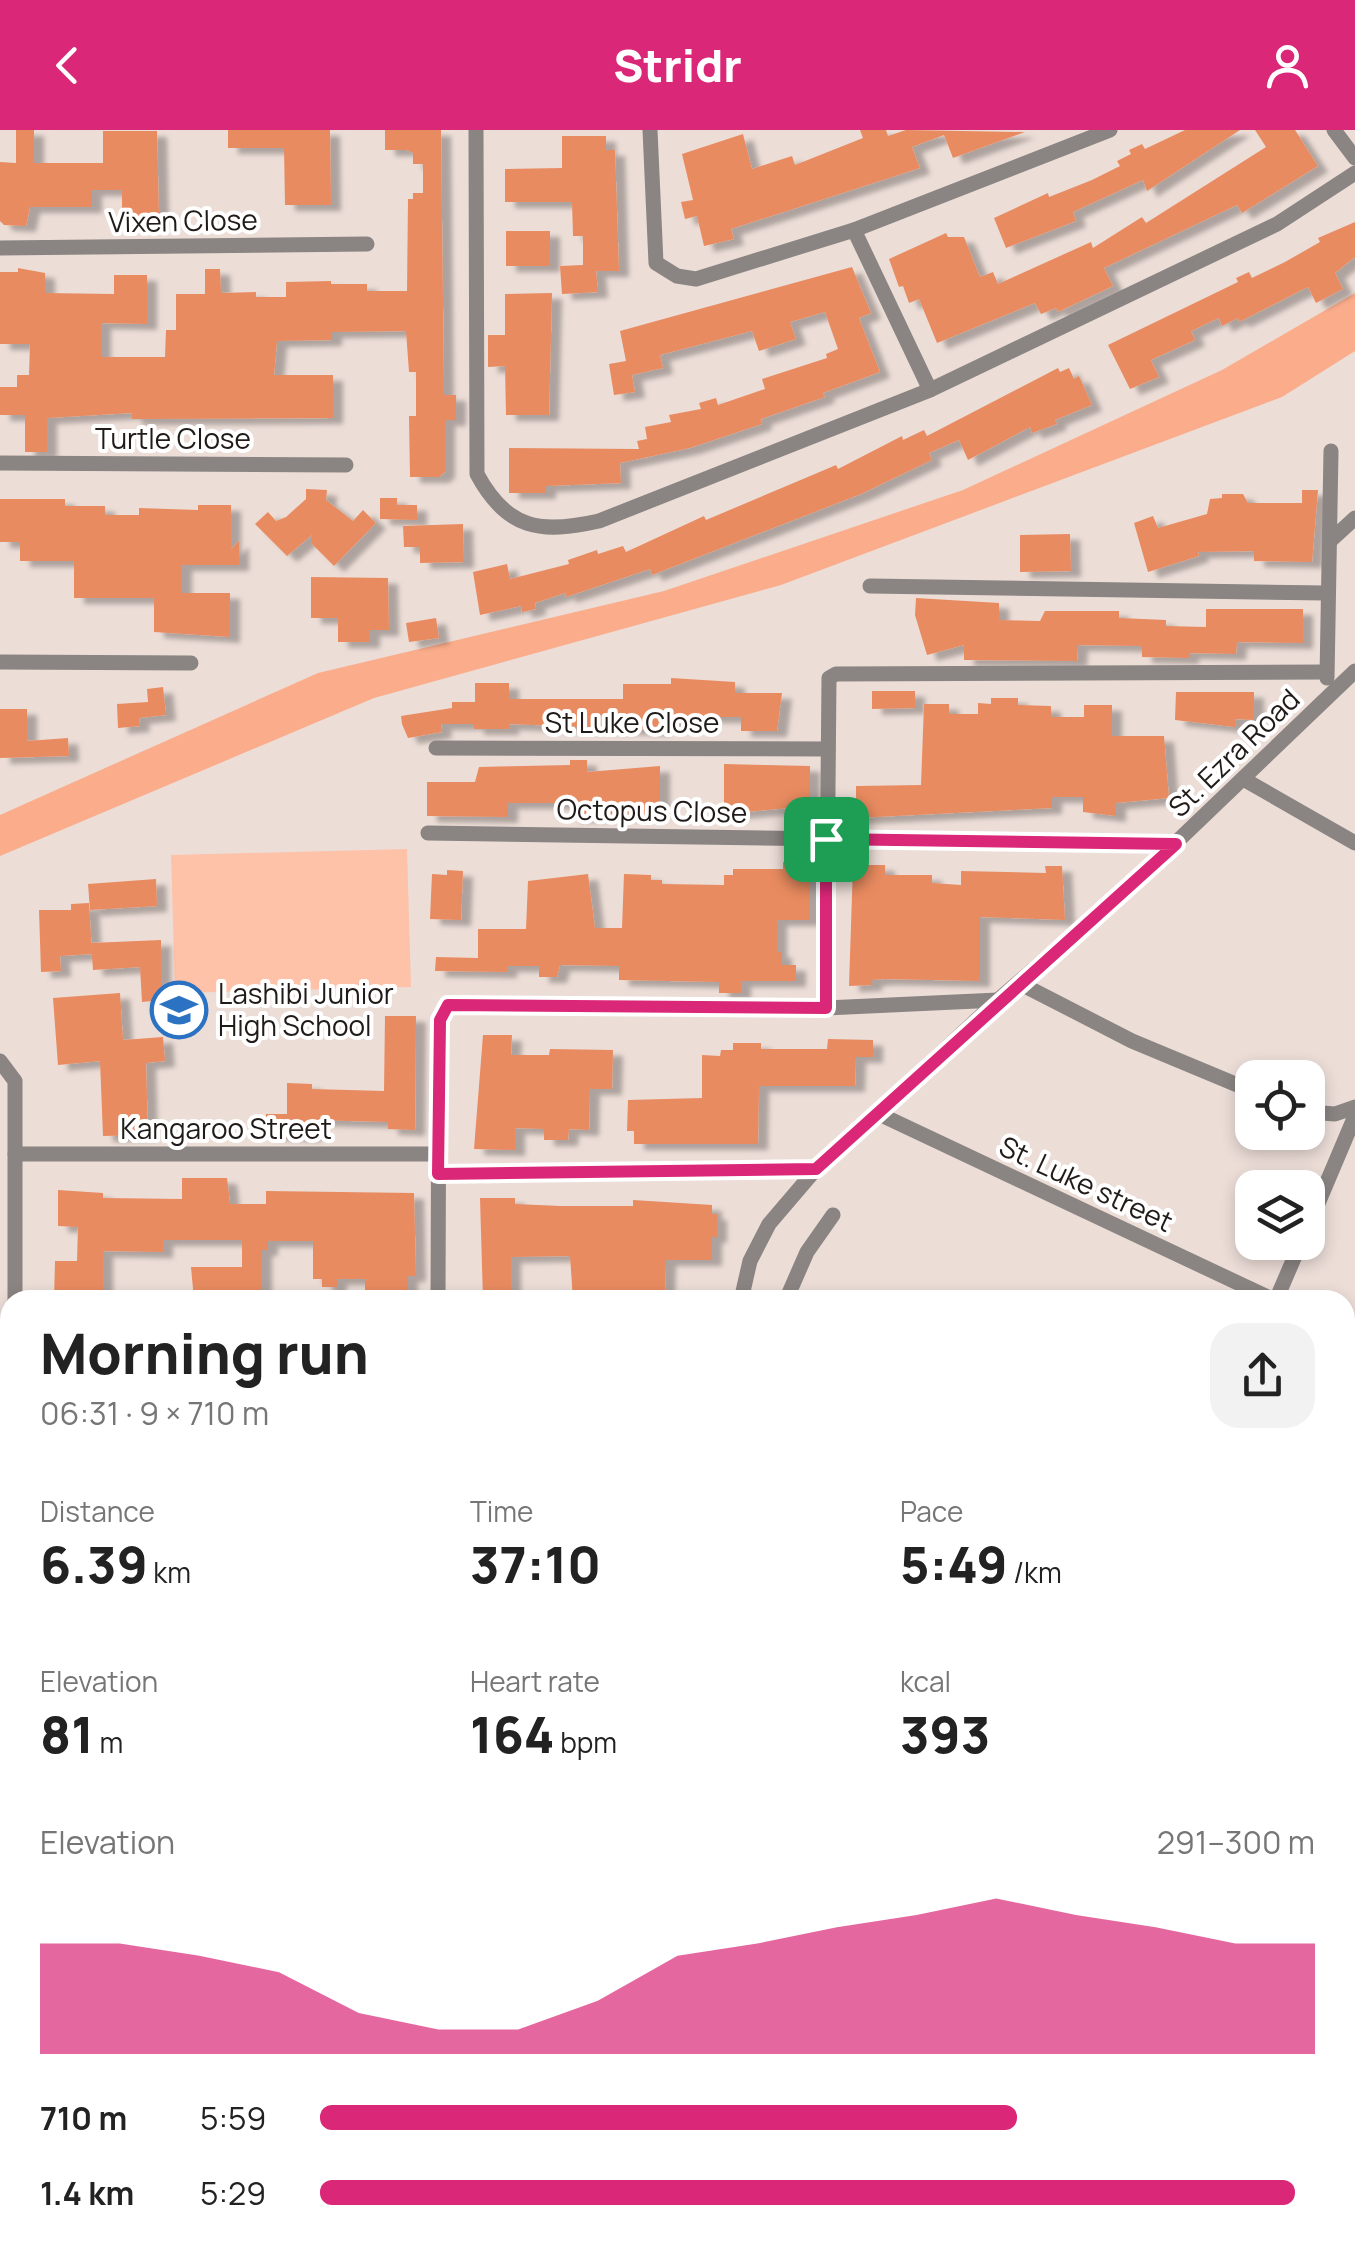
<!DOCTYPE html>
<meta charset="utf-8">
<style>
:root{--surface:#fff;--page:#f2f2f2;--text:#222;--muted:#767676;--accent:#db2777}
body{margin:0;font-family:Manrope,sans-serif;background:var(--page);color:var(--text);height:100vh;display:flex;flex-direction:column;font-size:38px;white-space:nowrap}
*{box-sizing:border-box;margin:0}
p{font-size:32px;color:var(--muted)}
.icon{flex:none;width:55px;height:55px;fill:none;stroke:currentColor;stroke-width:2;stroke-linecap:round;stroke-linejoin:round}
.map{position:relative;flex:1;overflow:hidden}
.drawer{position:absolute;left:0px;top:1160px;width:1355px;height:962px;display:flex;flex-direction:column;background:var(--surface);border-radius:30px 30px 0 0;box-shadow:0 5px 15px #0003}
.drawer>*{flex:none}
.buttons{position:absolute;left:1235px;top:930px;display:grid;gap:20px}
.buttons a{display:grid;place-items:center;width:90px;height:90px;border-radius:20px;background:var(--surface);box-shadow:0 5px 15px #0003;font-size:50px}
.pin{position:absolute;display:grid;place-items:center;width:85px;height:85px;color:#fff;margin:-42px;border-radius:20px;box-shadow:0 5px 15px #0006}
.round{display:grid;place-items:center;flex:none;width:105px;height:105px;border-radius:30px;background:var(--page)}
.summary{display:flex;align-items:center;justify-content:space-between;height:170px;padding:0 40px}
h1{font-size:55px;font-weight:800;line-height:75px}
.metrics{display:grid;grid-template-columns:repeat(3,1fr);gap:15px;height:170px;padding:10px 40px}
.metrics div{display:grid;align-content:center}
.metrics b{font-size:50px;font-weight:800}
.metrics small{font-size:28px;font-weight:400}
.metrics p{font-size:28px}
.chart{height:280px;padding:20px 40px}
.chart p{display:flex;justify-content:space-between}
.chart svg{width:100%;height:180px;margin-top:10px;fill:var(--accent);opacity:.7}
ul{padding:0 40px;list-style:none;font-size:32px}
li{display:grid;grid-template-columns:160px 120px 1fr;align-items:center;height:75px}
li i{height:25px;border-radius:12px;background:var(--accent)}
header{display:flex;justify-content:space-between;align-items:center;height:130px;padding:0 40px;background:var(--accent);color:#fff;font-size:45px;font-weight:800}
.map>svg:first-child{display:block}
.green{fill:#fec2a9}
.water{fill:#faac8b}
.building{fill:#e98b61;filter:url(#shadow)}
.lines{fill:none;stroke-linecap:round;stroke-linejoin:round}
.minor{stroke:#8a8482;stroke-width:15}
.route-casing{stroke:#fff;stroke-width:20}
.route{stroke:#db2777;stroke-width:12}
.labels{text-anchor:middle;stroke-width:8;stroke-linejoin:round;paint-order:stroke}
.street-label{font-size:28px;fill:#201b19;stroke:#fff}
.poi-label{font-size:28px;fill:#201b19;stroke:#fff;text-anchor:start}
</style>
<header><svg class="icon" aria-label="back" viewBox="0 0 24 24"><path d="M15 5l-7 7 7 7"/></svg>Stridr<svg class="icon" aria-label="person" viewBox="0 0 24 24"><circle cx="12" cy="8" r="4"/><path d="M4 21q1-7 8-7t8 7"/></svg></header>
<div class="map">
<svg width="1355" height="2121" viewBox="0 0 1355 2121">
<defs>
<filter id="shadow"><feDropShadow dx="10" dy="6" stdDeviation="2.5" flood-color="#0004"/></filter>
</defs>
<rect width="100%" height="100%" fill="#ecddd7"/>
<!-- green -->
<path class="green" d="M407 719 411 857 175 863 171 725Z"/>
<!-- water -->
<path class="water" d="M1355 163V221L1282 267 781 455 374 568 0 726V685L318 543 664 461 963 360 1222 240Z"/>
<!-- building -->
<g class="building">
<path d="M16 0H34V33H103V1H157L159 88H130V82H122V60H92V77H30L26 96 4 95 0 91V32L16 33Z"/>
<path d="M228 0H330L331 75H285L284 18H228Z"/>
<path d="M385 0H441L444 265H456V290H445V342L439 347H410L409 286H416V242H409L406 201 332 202V210L277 211 274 245H333V288L132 289V283L47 288V322H25V285H0V257H17V245H29L30 214H0V142H18V138L45 143V163L114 164V145H147V194L101 193V227H165L166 200H176V164H205V139H220L221 163 256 162V167H286V152L331 151V154H367V161H407L408 69H413V63H423V34H413V23L407 20H385Z"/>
<path d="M860 0H886L888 6 906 0 1025 2 953 28 944 5 912 17 920 38 731 99 734 109 704 116 697 86 685 89 681 72 693 70 682 24 743 4 752 39 792 26 795 35 863 8Z"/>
<path d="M1185 0H1240L1147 61 1143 50 1073 82 1076 91 1006 118 994 88 1048 63 1049 67 1092 50 1120 36 1117 31 1131 24 1129 20 1142 14 1145 19Z"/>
<path d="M1255 0H1295L1318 36 1242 83 1237 75 1104 138 1113 156 1058 182 1056 178 1041 184 1035 173 937 213 919 169 909 173 903 156 899 157 889 129 946 103 948 107H964L980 147 993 142 998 154 1091 112 1093 118 1142 87 1146 93 1266 17Z"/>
<path d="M562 6H606V20H615L619 141H596L598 162 562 164 560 136 583 135V106H573L572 72H505V39L562 38Z"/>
<path d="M1355 92V127L1335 143 1343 159 1316 173 1308 157 1239 192 1238 188 1222 196 1219 188 1191 201 1195 210 1151 230 1159 247 1130 259 1108 215 1238 152 1236 148 1249 142 1252 148 1285 132 1320 112 1318 108Z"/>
<rect x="506" y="101" width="44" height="35"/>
<path d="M852 137 871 183 859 188 880 242 823 263 825 267 761 289 762 294 690 318 620 333 621 353 546 356V363H509V318L639 319 637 311 647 309 645 297 671 292 669 285 701 279 699 273 716 268 718 275 765 259 762 249 827 228 826 224 838 219 825 182 790 192 796 209 759 221 752 201 660 225 663 238 632 245 635 262 614 265 609 234 626 231 620 201Z"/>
<path d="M552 163 549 285H506L505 236 488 237V205H505V164Z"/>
<path d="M1058 238 1060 242 1069 238 1074 249 1079 246 1092 275 1055 290 1057 294 1032 303 1030 297 968 330 959 310 929 323 932 330 861 364 652 445 650 439 566 467 565 463 535 473 536 479 522 482 521 476 480 485 473 442 507 434 510 449 569 434 568 430 597 420 598 424 623 416 626 422 704 386 706 390 822 341 836 335 838 339 902 306 903 310 924 300 927 306Z"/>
<path d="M306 359 327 360 326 370 353 391 363 380 376 393 334 436 312 414V405L287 426 255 394 268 382 276 391 286 387 306 369Z"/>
<path d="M1302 360H1318L1312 432 1254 431V421L1198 422 1199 426 1148 442 1134 393 1153 386 1158 398 1207 384 1210 369 1222 368V364H1243L1248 373H1302Z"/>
<path d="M380 368H397V375H417V390L380 389Z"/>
<path d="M0 369H65V376H105V385H139V378L198 380V375H231V419L239 411V435H182V463H230V507L154 502V468H74V431H20V412H0Z"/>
<path d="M463 394 464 432 420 433V417H404L403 396Z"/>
<path d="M1070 404 1071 441 1020 442V405Z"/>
<path d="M311 447 388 448 389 500H370V512H338V488H311Z"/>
<path d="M916 468 999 473V490L1040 491 1045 481H1119V488L1166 490V496L1206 497V479H1303V513L1237 512 1236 524 1189 523V528L1142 527V516L1078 515 1077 531 964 530V515L927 525 915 485Z"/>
<path d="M436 488 439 508 409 512 406 493Z"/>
<path d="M671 548 735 552V563H782L777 601H741V587H705V593L660 592V600L509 594V599H474V594H441L442 602 408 608 402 594 401 586 452 578V572H475V553H509V569H623V554H671Z"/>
<path d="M163 557 166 585 139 588 140 596 118 598 117 574 148 572 147 559Z"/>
<path d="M872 561H915V578L872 579Z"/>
<path d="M1176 562H1254V590L1235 589V597L1175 590Z"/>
<path d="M991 568H1018V575L1051 576V587H1084V575H1112V606H1164L1169 668 1116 673V686L1083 682V667H1052V678L856 688V656L921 655 924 574H949V584H978V573L991 574Z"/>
<path d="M0 579H27V611L68 608 69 626 0 628Z"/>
<path d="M570 630H587V642L660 636V683L570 687V673H508V687L427 686V652H475L479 637 570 635Z"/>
<path d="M724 634 810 636V676L724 684Z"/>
<path d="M783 732H816V751H810V790H777V822H782V835H796V851H741V863H719V852L619 850V836L560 835 557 847H539V836H507V842L435 841 436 827 478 828V799H526L528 751 588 744 595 798H622L624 744 651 745V750H662V754L724 755V745H733V739H783Z"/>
<path d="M853 735H885V745H932V753L961 755V741L1046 743 1045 736H1062L1065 790 980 787V851L885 849 872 850V855L849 856Z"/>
<path d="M447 740 463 741 461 790 430 789 432 744 447 745Z"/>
<path d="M156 749 157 776 90 780 88 754Z"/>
<path d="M89 773 92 824 60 826 61 841 41 842 39 780H71V774Z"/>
<path d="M161 810V870L142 872 140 837 93 840 91 813Z"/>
<path d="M120 863 123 910 163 907 165 931 146 933 148 1005 103 1006 100 931 58 935 53 868Z"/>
<path d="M385 886H416L415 1000 388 999V992L312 990 311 1006 266 1004V984H287V953L312 954V959L384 961Z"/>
<path d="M483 905H512L511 925H549L550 919 613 920 612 959H590L589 1000 569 999 568 1010H544V999L515 998V1020L474 1019Z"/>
<path d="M828 909 873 910V927H856L855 956H759L758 1014H634V1001H627L628 970 702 968V925L720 926 721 920H733V913H761V919H827Z"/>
<path d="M182 1048H227L230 1074H266V1061L414 1063 416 1146H408V1170H365V1149H337V1157H322V1149H313V1111H268V1120H262V1170H194L191 1137H242V1110H163V1122L103 1121V1170H54L55 1131H77L78 1097 58 1096V1060L103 1063V1068L182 1069Z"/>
<path d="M480 1068H515V1074L561 1076H633V1070L712 1075V1084H717V1107H712V1130H666L665 1170H573L570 1126 511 1127V1170H483Z"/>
</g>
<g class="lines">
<!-- minor -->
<g class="minor">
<path d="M476 0 477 344C507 400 541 404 599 391L930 260 1277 94 1355 43"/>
<path d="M650 0 656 133 677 146 696 149 854 100 1110 0"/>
<path d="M1334 0 1355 28"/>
<path d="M854 100 930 260"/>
<path d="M0 118 367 114"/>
<path d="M0 333 346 335"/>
<path d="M1330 411 1355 388"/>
<path d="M870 456 1326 463"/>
<path d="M0 532 191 533"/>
<path d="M1327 548 1331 321"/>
<path d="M436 618 828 619"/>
<path d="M1245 650 1355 713"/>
<path d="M428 703 1175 714"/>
<path d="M1021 854 1132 911 1252 961"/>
<path d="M826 878 829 548 836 544 1326 542"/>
<path d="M0 931 15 951V1170"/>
<path d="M1308 982 1335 984 1355 977"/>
<path d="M877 983 1274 1170"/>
<path d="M15 1024H438"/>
<path d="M438 1044 816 1039"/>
<path d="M1308 1097 1355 986"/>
<path d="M438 1170 439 890 448 875 826 878 998 870"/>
<path d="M741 1170 750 1131 769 1094 816 1039 998 870 1140 747 1355 541"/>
<path d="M786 1170 807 1122 833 1085"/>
<path d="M1276 1170 1301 1112"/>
<path d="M1345 1202 1355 1207"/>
<path d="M1345 1239 1355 1217"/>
<path d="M0 1403H10"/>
<path d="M1345 1448 1355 1453"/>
<path d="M0 1543H10"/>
<path d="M1345 1659 1355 1663"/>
<path d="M0 1754H10"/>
<path d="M1345 1775 1355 1755"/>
<path d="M0 1950H10"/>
<path d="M839 2112 854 2121"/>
<path d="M1175 2112 1191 2121"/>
<path d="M51 2121 73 2112"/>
<path d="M562 2121 568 2112"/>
</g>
</g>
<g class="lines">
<!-- route casing -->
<g class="route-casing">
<path id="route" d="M826 709 1176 714 816 1039 438 1044 440 890 448 875 826 878Z"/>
</g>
<!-- route -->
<use href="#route" class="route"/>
</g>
<!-- icons -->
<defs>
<g id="school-ring" transform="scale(2.875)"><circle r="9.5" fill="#fff" stroke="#2b72c3" stroke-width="1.5"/><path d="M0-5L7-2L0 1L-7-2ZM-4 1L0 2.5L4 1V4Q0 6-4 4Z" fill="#2b72c3"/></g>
</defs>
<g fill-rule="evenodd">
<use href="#school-ring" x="179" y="880"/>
</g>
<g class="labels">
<!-- street labels -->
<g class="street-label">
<text transform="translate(183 91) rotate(-1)" y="10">Vixen Close</text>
<text x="173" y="319">Turtle Close</text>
<text x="632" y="603">St Luke Close</text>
<text transform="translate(1234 623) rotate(-44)" y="10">St. Ezra Road</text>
<text transform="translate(652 681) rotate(1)" y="10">Octopus Close</text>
<text x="226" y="1009">Kangaroo Street</text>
<text transform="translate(1086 1054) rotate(25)" y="10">St. Luke street</text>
</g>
<!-- poi labels -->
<g class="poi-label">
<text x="218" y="874">Lashibi Junior<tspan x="218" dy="32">High School</tspan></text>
</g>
</g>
</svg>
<div class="buttons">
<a><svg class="icon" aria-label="locate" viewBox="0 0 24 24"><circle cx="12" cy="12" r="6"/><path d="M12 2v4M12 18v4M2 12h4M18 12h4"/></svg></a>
<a><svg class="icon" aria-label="layers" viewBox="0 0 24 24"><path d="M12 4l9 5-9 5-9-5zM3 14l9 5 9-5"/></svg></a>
</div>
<div class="pin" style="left:826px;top:709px;background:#1e9e55"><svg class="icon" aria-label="arrive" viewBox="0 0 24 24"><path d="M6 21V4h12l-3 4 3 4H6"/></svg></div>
<section class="drawer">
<div class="summary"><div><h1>Morning run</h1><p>06:31 · 9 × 710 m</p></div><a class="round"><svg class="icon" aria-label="share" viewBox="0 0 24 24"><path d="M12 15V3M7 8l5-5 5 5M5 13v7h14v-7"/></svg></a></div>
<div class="metrics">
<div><p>Distance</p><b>6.39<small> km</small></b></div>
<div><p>Time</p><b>37:10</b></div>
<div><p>Pace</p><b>5:49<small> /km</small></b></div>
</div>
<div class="metrics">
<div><p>Elevation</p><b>81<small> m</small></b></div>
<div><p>Heart rate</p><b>164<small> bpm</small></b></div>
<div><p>kcal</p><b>393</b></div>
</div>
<div class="chart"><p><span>Elevation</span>291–300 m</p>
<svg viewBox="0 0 160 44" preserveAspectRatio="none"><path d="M0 44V17L10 17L20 20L30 24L40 34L50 38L60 38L70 31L80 20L90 17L100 13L110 10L120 6L130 10L140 13L150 17L160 17V44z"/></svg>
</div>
<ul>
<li><b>710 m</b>5:59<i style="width:70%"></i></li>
<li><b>1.4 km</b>5:29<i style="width:98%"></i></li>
</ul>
</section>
</div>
